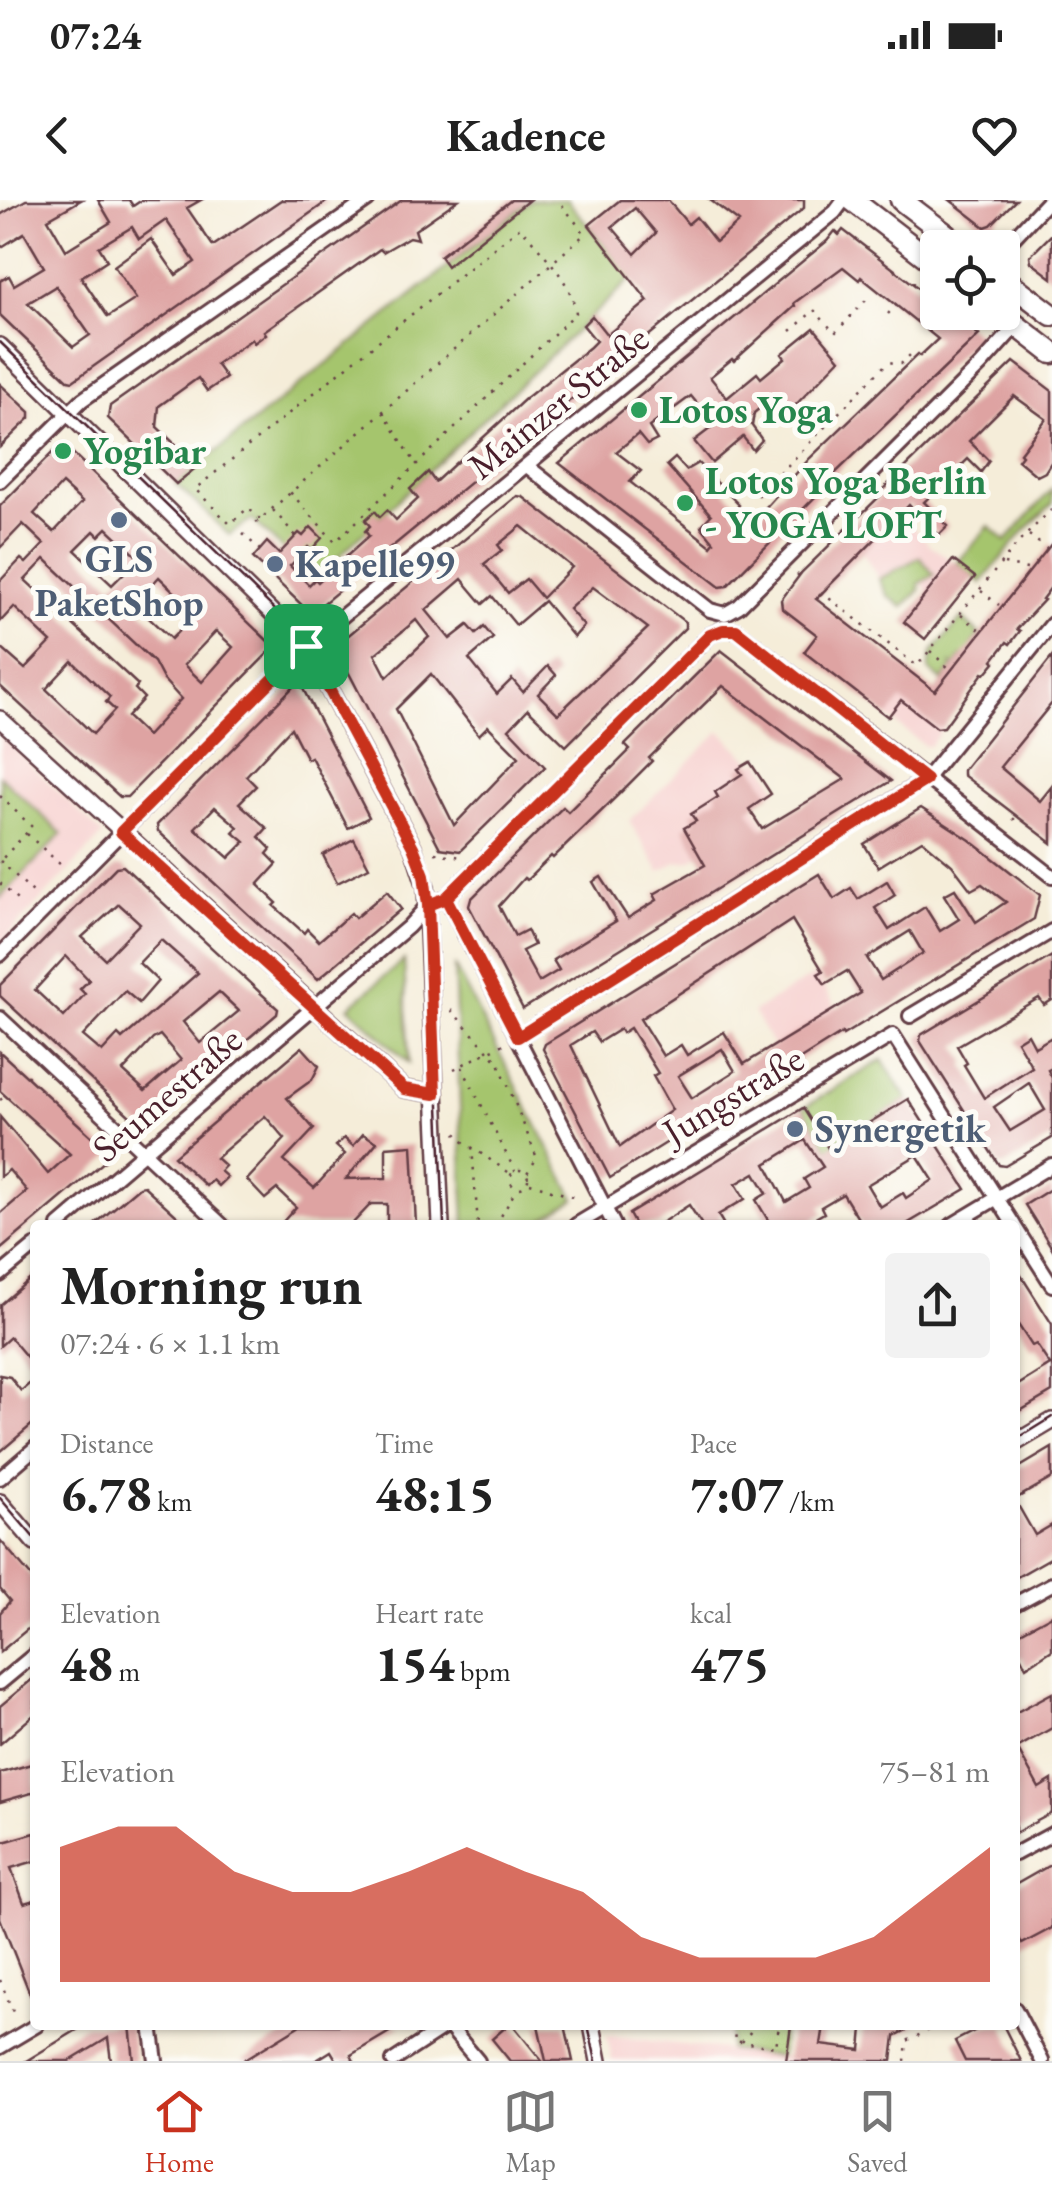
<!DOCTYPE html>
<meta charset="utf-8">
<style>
:root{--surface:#fff;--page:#f2f2f2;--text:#222;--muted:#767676;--line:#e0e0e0;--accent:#c8321e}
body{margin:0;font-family:"EB Garamond",serif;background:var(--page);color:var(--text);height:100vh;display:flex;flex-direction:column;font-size:38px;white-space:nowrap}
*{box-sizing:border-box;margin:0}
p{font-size:32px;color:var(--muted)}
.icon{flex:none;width:55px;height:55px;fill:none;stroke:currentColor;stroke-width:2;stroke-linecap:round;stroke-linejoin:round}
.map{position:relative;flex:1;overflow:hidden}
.details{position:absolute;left:30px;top:1020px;width:990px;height:810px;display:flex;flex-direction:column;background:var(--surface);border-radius:10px;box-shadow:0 2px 8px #0004}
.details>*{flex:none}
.tools{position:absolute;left:920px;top:30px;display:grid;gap:20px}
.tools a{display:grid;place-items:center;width:100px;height:100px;border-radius:10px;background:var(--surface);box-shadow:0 2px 8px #0004;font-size:50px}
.pin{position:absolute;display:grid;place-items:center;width:85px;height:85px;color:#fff;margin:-42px;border-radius:20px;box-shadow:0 5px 15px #0006}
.round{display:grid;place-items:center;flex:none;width:105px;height:105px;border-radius:10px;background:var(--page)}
.head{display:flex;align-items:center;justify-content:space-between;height:170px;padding:0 30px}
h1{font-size:55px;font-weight:700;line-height:75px}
.figures{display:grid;grid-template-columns:repeat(3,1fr);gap:15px;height:170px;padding:10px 30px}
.figures div{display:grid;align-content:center}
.figures b{font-size:50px;font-weight:700}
.figures small{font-size:28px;font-weight:400}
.figures p{font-size:28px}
.chart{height:280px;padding:20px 30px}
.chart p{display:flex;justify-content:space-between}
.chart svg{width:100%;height:180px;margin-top:10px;fill:var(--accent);opacity:.7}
.status{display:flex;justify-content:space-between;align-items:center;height:70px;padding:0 50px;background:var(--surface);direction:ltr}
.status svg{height:28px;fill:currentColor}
header{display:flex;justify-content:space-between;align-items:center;height:130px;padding:0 30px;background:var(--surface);font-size:45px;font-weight:700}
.tab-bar{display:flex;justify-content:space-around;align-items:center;height:140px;border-top:2px solid var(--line);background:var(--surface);font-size:28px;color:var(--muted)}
.tab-bar a{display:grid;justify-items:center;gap:5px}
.tab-bar .on{color:var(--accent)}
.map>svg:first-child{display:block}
.built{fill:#f7d0cf}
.green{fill:#a5c56d;stroke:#78724c;stroke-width:2.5}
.building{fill:#dea3a2;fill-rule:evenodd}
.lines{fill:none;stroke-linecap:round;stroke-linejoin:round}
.minor-casing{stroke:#643e45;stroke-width:18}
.tertiary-casing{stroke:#643e45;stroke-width:20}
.primary-casing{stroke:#643e45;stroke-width:25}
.path{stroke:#643e45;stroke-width:2.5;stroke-dasharray:2.5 8;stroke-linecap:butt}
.minor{stroke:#fff;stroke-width:12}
.tertiary{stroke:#fff;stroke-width:15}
.primary{stroke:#fff;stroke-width:20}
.tram{stroke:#4a1f2b;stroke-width:2.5}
.route-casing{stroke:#fff;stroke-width:20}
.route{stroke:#c8321e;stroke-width:12}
.leisure-dot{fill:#2e9e5b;stroke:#fdfcf7;stroke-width:4}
.service-dot{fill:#5c6f8a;stroke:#fdfcf7;stroke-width:4}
.labels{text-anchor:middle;stroke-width:10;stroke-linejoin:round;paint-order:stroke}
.street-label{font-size:38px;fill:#4a1f2b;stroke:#fdfcf7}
.leisure-label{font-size:38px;font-weight:bold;fill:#27864d;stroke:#fdfcf7;text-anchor:start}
.service-label{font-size:38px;font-weight:bold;fill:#4e5e75;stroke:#fdfcf7;text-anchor:start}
</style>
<div class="status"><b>07:24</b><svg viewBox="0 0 49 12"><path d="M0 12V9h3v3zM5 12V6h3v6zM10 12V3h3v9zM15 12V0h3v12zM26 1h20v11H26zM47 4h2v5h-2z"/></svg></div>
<header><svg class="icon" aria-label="back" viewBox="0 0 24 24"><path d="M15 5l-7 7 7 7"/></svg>Kadence<svg class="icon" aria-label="heart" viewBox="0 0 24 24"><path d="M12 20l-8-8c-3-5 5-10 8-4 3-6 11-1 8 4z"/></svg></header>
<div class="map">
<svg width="1052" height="1861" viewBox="0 0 1052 1861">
<rect width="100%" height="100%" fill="#fdfcf7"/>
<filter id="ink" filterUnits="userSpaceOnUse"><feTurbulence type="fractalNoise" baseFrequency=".01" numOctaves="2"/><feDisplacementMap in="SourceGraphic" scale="20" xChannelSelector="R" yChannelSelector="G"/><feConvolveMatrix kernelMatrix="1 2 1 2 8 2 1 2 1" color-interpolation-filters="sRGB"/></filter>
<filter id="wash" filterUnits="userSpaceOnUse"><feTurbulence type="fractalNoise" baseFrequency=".0048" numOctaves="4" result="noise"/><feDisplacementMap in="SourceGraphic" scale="40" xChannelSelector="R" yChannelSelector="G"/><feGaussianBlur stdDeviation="2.25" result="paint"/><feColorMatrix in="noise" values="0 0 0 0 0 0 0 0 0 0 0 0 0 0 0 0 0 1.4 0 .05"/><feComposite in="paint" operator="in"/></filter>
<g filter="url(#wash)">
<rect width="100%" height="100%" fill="#f5edd9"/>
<!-- built -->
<g class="built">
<path d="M881 295 931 346 975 377 928 392 922 382 934 373 920 357 879 379 862 352Z"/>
<path d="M873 484 898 503 901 499 936 528 944 527 930 546H925L863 498Z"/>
<path d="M720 531 754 564 760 560 778 589 754 605 767 626 723 653 718 646 701 658 699 655 690 661 676 662 660 672 629 621Z"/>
<path d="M0 535 103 635 0 743V698L62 634 0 576Z"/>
<path d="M816 774 841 815 778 853 753 812Z"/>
<path d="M607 1835 764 1855 814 1861H612Z"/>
</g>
<!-- green -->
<g class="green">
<path d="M531 0H567L632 78 314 380 252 319 229 335 176 284Z"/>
<path d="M1052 289V304L1023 332 981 383 957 363 989 326 1006 341Z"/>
<path d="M920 357 934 375 919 384 920 390 903 407 888 396 879 379Z"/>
<path d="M962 418 979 434 965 457 962 456 955 466 951 464 952 468 942 481 929 470 932 453Z"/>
<path d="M0 576 62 634 0 698Z"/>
<path d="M404 760 409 863 349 807Z"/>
<path d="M454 765 575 999 534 1025H465Z"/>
<path d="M882 860 908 899 828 948 803 908Z"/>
<path d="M732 1825H784L780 1857 729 1850Z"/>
</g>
<g id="blocks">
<!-- building -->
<g class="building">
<path d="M26 0H81L48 19 66 50 111 22 98 0H129L133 6 142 0H201L187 8 213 46 281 0H329L73 181 68 180 0 115V81L9 76 14 85 44 67 24 33 0 48V15ZM166 20 195 62 176 75 151 39 114 66 136 99 108 117 81 77 107 60 99 47 132 27 139 39ZM56 86 90 135 73 147 28 103Z"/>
<path d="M402 0H458L415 30 418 39 409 37 383 52 380 49 264 131 266 134 254 143 252 139 216 164 226 178 207 191 198 178 159 206 157 227 198 266 176 284 108 218 110 206Z"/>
<path d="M511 0H529L447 66 440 56Z"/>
<path d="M620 0H668L688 24 696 17 716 42 739 22 710 0H804V8L314 411H308L253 358 267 342 279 354 299 333 303 336 311 327 322 338 311 350 308 347 290 366 309 385 315 379 318 382 369 336 365 331 370 326 365 320 375 311 380 317 387 310 396 320 418 299 410 289 428 272 435 282 525 199 590 147 596 141 583 125 592 116 607 135 648 101 589 25ZM635 8 656 33 635 54 612 27Z"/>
<path d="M950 0H1016L991 25 985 27Z"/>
<path d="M843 30 938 103V112H950L979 135 824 284 826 286 727 386 720 387 559 263 827 41 835 31 839 35ZM843 67 859 80 861 77 938 139 920 156 918 154 810 258 748 327 734 311 739 305 698 263 686 270 675 258 667 265 711 315 701 326 714 342 711 346 630 282 641 271 616 252 638 234 647 245 657 240 649 227 691 196 715 225 694 241 712 263 743 237 753 250 762 240 752 226 754 213 767 202 782 219 840 159 814 128 782 154 785 158 761 178 757 173 727 198 710 177 732 159 734 161 795 106 794 103Z"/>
<path d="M1052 34V78L1031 62 1030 56Z"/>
<path d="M1014 162 1052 191V261L1045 272 1037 276 1018 260 1022 255 1020 253 1046 219 1014 196 969 241 989 261 981 272 968 259 924 302 948 326 939 335 909 305 816 399 935 491 1052 343V386L1042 399 1044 400 1017 429 1020 431 1010 444 1007 442 993 460 995 462 985 474 983 473 944 527 937 528 901 500 888 517 804 452 817 435 782 408 781 400 802 372 881 295 879 293Z"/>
<path d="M0 184 30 212V218L0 247Z"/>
<path d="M62 243 271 444 272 449 127 597H120L0 486V447L25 469 51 442 14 407 0 422V381L21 359 26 363 44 344 23 324 0 348V306ZM62 284 82 302 54 332 34 314ZM107 328 139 358 112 385 75 350 94 331 99 336ZM45 359 154 462 163 479 181 499 147 536 127 517 144 498 135 489 138 485 25 380ZM159 377 196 413 171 439 134 404ZM216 431 233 447 202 482 184 465ZM72 461 110 497 106 502 115 510 93 534 46 489Z"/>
<path d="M517 296 523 297 685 422V428L566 546 528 509 509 529 545 567 460 651 440 648 337 450 339 443ZM521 326 572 367 542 398 526 379 508 393 484 364 502 350 498 345ZM462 379 483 404 492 396 516 425 544 401 574 437 584 426 569 409 593 387 648 428 558 514 538 494 556 475 548 466 523 492 512 479 497 494 469 459 493 438 484 427 476 434 468 425 450 439 426 410ZM416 420 429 437 387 477 375 454ZM431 474 479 535 488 526 519 557 454 625 396 509Z"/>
<path d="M953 360 975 377 925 439 904 422Z"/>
<path d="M721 450 891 581 523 809 469 706 471 699 563 607 568 612 630 550 625 545ZM723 486 845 579 762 629 749 609 771 594 750 562 738 569 742 574 715 592 718 597 691 614 696 621 684 628 705 665 654 694 657 700 628 718 601 677 593 682 616 721 553 760 559 770 539 782 522 751 534 745 527 730 515 736 499 706 524 678 527 680 551 656 553 658 617 596 652 561 649 558Z"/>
<path d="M1052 457V503L1000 567 1040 601 1052 586V643L963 575V570Z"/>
<path d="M295 485H301L369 617 348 628 311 557 307 559 291 528 246 576 256 586 239 603 267 628 259 637 271 649 267 654 277 664 258 685 277 703 274 706 304 733 307 729 319 741 351 713 355 718 387 691 401 709 318 779 158 631 157 625ZM215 607 238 627 233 632 245 642 229 658 195 628Z"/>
<path d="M921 608 970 640 1040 695 1034 719 843 835 842 833 610 978 543 849 545 844 819 674 834 699 851 688 858 699 887 681 895 695 875 708 889 730 925 707 940 731 959 719 944 695 955 689 976 722 1006 702 982 684 971 690 952 665 922 640 878 667 864 644ZM792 720 823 771 818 774 825 784 847 771 861 793 744 864 724 832 687 855 681 845 663 856 640 819ZM910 731 923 753 881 780 867 758ZM630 828 658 873 653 876 672 910 620 947 571 845 592 832 599 842 620 829 622 833ZM722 849 735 871 692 898 678 876Z"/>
<path d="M354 639 369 667 337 683 323 655Z"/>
<path d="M123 666 278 809 277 814 143 928 0 796V785L116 667ZM119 704 140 723 105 759 82 737ZM161 740 198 773 122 839 118 835 102 852 83 836 125 791 139 803 158 781 139 763ZM66 756 89 780 80 789 85 794 64 817 35 790ZM219 792 239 811 200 843 183 822ZM160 835 181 860 145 891 123 871 153 839Z"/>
<path d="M1052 756V800L1044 805 1039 798 957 846 967 863 964 865 984 898 1032 867 1017 841 1028 834 1035 847 1052 837V868L1048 870 1052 878V938L1005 966 999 965 920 841 921 835ZM1029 883 1045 910 1010 931 994 907Z"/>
<path d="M302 847 319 866 312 880 287 898 314 929 284 961 314 988 345 954 336 946 344 938 353 946 363 934 377 942 346 979 386 978V947L412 945 416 1025H387V1004H371L351 1025H280L296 1007 277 989 265 999 247 980 285 939 265 916 216 958 225 966 220 971 227 977 218 986 212 980 206 986 174 956Z"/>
<path d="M0 852 112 955 0 1050V1014L27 991 9 970 0 977V917L48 974 70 954 0 891Z"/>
<path d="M908 899 966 989 905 1025H862L843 994 821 1007 824 1013 803 1025H771L756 1000 767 993 755 973 736 984 745 999 718 1015 724 1025H702L689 1005 658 1025H635L629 1014 803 908 828 948ZM805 940 823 967 804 979 809 988 786 1002 766 964ZM917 955 933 980 906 998 903 993 880 1007 867 985Z"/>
<path d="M144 986 178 1017 169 1025H94L139 987Z"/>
<path d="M1052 988V1048L1025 1005Z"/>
<path d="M1015 1066 1052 1124V1192L1015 1214V1187L1050 1165 1036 1144 1032 1146 1015 1120Z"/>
<path d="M35 1075V1167L10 1137 0 1146V1105Z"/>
<path d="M0 1175 10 1177 21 1191 35 1179V1222L0 1252Z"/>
<path d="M1052 1248V1278L1015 1299V1270Z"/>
<path d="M1015 1300 1035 1335 1052 1325V1357L1015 1378Z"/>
<path d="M0 1340 35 1381V1423L0 1452V1413L10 1401 0 1389Z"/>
<path d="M1052 1415V1450L1026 1467 1021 1457 1015 1460V1435Z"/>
<path d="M35 1477V1514L0 1544V1506Z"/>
<path d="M1052 1493V1528L1017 1548 1039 1588 1052 1580V1613L1015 1633V1513Z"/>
<path d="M35 1563V1592L0 1602V1573Z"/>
<path d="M35 1633V1661L11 1668 24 1703 35 1700 34 1804 0 1718V1643Z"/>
<path d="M1052 1664V1728L1022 1744 1015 1730V1685Z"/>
<path d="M85 1825H130L134 1861H111L108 1838 70 1861H26Z"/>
<path d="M301 1825H401L351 1855 354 1861H337L331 1851 315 1861H242Z"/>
<path d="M508 1825H513L542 1861H510L492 1839Z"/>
<path d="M538 1825H565L573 1861H546Z"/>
<path d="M791 1825H824L821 1845 861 1850 863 1828 868 1825H917L895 1836 892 1861H786Z"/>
<path d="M986 1825H1003L1021 1861H965L955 1841Z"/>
</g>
</g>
</g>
<g filter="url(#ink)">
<use href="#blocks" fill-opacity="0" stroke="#643e45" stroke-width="2.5"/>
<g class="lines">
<!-- minor casing -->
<g class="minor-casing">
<g id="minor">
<path d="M1002 50 1049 0"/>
<path d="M527 266 710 410 725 414 739 406 981 165 1016 126"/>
<path d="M0 281 82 200 368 0"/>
<path d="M446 698 614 1025"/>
<path d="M0 755 306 446 835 12 844 0"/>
<path d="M910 816 1052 731"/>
<path d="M0 818 222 1025"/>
<path d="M518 837 926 579 1052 424"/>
<path d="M59 1025 408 727 428 705 446 698 710 435 723 429 736 430 1052 676"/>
<path d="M576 1025 893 835 1014 1025"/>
<path d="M952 1025 1052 965"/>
<path d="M1015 1027 1052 1085"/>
<path d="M0 1075 35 1046"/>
<path d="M0 1278 35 1248"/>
<path d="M1015 1404 1052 1384"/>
<path d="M0 1483 35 1454"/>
<path d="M1015 1654 1052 1634"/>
<path d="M1015 1809 1042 1861"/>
<path d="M151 1825 156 1861"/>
<path d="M0 1847 37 1825"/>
<path d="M393 1861 448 1825 478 1861"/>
</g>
</g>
<!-- tertiary casing -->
<g class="tertiary-casing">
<g id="tertiary">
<path d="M0 146 306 446 413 647 426 687 441 1025"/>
<path d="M0 519 404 889 435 894"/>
<path d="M1015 1243 1052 1221"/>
<path d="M0 1302 35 1343"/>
<path d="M592 1825 599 1861"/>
</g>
</g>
<!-- primary casing -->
<g class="primary-casing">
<g id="primary">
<path d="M852 0 938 66"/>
<path d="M901 0 964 48"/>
<path d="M1002 77 1052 115"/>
<path d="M999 112 1052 153"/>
</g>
</g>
<!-- path -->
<g class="path">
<path d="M913 84 919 78"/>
<path d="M814 110 835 133 868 98"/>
<path d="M888 114 896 105"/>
<path d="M791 131 812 112"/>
<path d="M383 212 416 264"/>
<path d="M758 296 888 162 901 164 911 154"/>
<path d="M273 310 296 336"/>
<path d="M260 319 248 308 230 324 195 289 520 27C541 52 571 79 576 113L335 342 290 292"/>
<path d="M256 323 585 34 558 0"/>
<path d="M243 334 260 350"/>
<path d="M1029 335 1047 349"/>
<path d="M1004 364 1027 369"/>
<path d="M797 374 799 376"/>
<path d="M981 391 999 405"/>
<path d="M821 392 917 466 1017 344 1052 309"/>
<path d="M961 415 980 430"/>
<path d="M930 451 951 470"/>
<path d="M0 596 32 627 0 661"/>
<path d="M1013 620 1017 616"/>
<path d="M27 634 61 665"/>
<path d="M435 653 462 657"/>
<path d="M0 661 34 693"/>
<path d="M0 683 22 705"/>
<path d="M451 810 499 863 537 958 527 973"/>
<path d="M462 867 515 971"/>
<path d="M454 869 506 843"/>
<path d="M27 877 30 874"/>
<path d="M0 900 7 895"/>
<path d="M456 933 461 940 511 974"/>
<path d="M472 947 478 1025"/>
<circle cx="519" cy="979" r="9"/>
<path d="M530 983 579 999"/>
<path d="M496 1025 516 990"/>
<path d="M0 1780 13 1812"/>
<path d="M736 1825 734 1841 776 1847 779 1825"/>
<path d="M742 1842 756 1825"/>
<path d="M905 1861 907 1841 939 1825"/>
</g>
<!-- minor -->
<use href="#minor" class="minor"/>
<!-- tertiary -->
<use href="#tertiary" class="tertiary"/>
<!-- primary -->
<use href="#primary" class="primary"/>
<!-- tram -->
<g class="tram">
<path d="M0 142 309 443 418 650 430 691 444 1025"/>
<path d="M1015 1240 1052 1217"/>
<path d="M0 1298 35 1339"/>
<path d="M588 1825 596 1861"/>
</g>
</g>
</g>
<g class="lines" filter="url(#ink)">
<!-- route casing -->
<g class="route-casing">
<path id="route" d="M306 446 121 632 404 889 435 894 428 705 446 698 518 837 926 580 736 430H723L710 435 446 698 428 705 424 675 413 647 306 446"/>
</g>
<!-- route -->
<use href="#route" class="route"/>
</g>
<!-- markers -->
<g class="leisure-dot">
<circle cx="639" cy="210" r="10"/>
<circle cx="63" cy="251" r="10"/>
<circle cx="685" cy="303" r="10"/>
</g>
<g class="service-dot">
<circle cx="119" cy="320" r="10"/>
<circle cx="275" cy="364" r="10"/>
<circle cx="795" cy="929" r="10"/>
</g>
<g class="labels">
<!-- street labels -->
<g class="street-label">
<text transform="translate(558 202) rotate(-39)" y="13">Mainzer Straße</text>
<text transform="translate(167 894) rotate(-41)" y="13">Seumestraße</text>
<text transform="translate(733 895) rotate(-31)" y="13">Jungstraße</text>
</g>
<!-- leisure labels -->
<g class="leisure-label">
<text x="659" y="223">Lotos Yoga</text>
<text x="83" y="264">Yogibar</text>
<text x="705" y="294">Lotos Yoga Berlin<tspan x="705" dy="44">- YOGA LOFT</tspan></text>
</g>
<!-- service labels -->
<g class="service-label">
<text x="119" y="372" text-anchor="middle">GLS<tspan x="119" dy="44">PaketShop</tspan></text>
<text x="295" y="377">Kapelle99</text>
<text x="815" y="942">Synergetik</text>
</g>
</g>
</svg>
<div class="tools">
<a><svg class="icon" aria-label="locate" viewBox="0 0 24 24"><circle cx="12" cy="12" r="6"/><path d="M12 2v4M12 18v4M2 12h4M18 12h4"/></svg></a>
</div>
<div class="pin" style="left:306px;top:446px;background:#1e9e55"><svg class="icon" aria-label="arrive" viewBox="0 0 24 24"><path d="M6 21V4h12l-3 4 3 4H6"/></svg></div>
<section class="details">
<div class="head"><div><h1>Morning run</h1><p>07:24 · 6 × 1.1 km</p></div><a class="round"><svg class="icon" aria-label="share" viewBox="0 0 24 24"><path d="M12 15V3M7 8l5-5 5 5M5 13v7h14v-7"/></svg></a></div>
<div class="figures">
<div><p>Distance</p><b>6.78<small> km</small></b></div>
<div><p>Time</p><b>48:15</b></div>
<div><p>Pace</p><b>7:07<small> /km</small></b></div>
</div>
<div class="figures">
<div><p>Elevation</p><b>48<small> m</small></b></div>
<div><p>Heart rate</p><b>154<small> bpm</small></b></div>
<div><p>kcal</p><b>475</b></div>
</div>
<div class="chart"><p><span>Elevation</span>75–81 m</p>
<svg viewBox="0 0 160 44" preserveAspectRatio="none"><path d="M0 44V11L10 6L20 6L30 17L40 22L50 22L60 17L70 11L80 17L90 22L100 33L110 38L120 38L130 38L140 33L150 22L160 11V44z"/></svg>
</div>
</section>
</div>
<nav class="tab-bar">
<a class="on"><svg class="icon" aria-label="home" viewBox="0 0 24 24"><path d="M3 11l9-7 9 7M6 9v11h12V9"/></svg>Home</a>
<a><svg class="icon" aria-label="map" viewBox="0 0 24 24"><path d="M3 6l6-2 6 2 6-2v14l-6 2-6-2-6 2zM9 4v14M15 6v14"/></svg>Map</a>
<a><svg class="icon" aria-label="saved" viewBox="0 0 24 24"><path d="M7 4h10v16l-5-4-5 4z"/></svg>Saved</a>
</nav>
